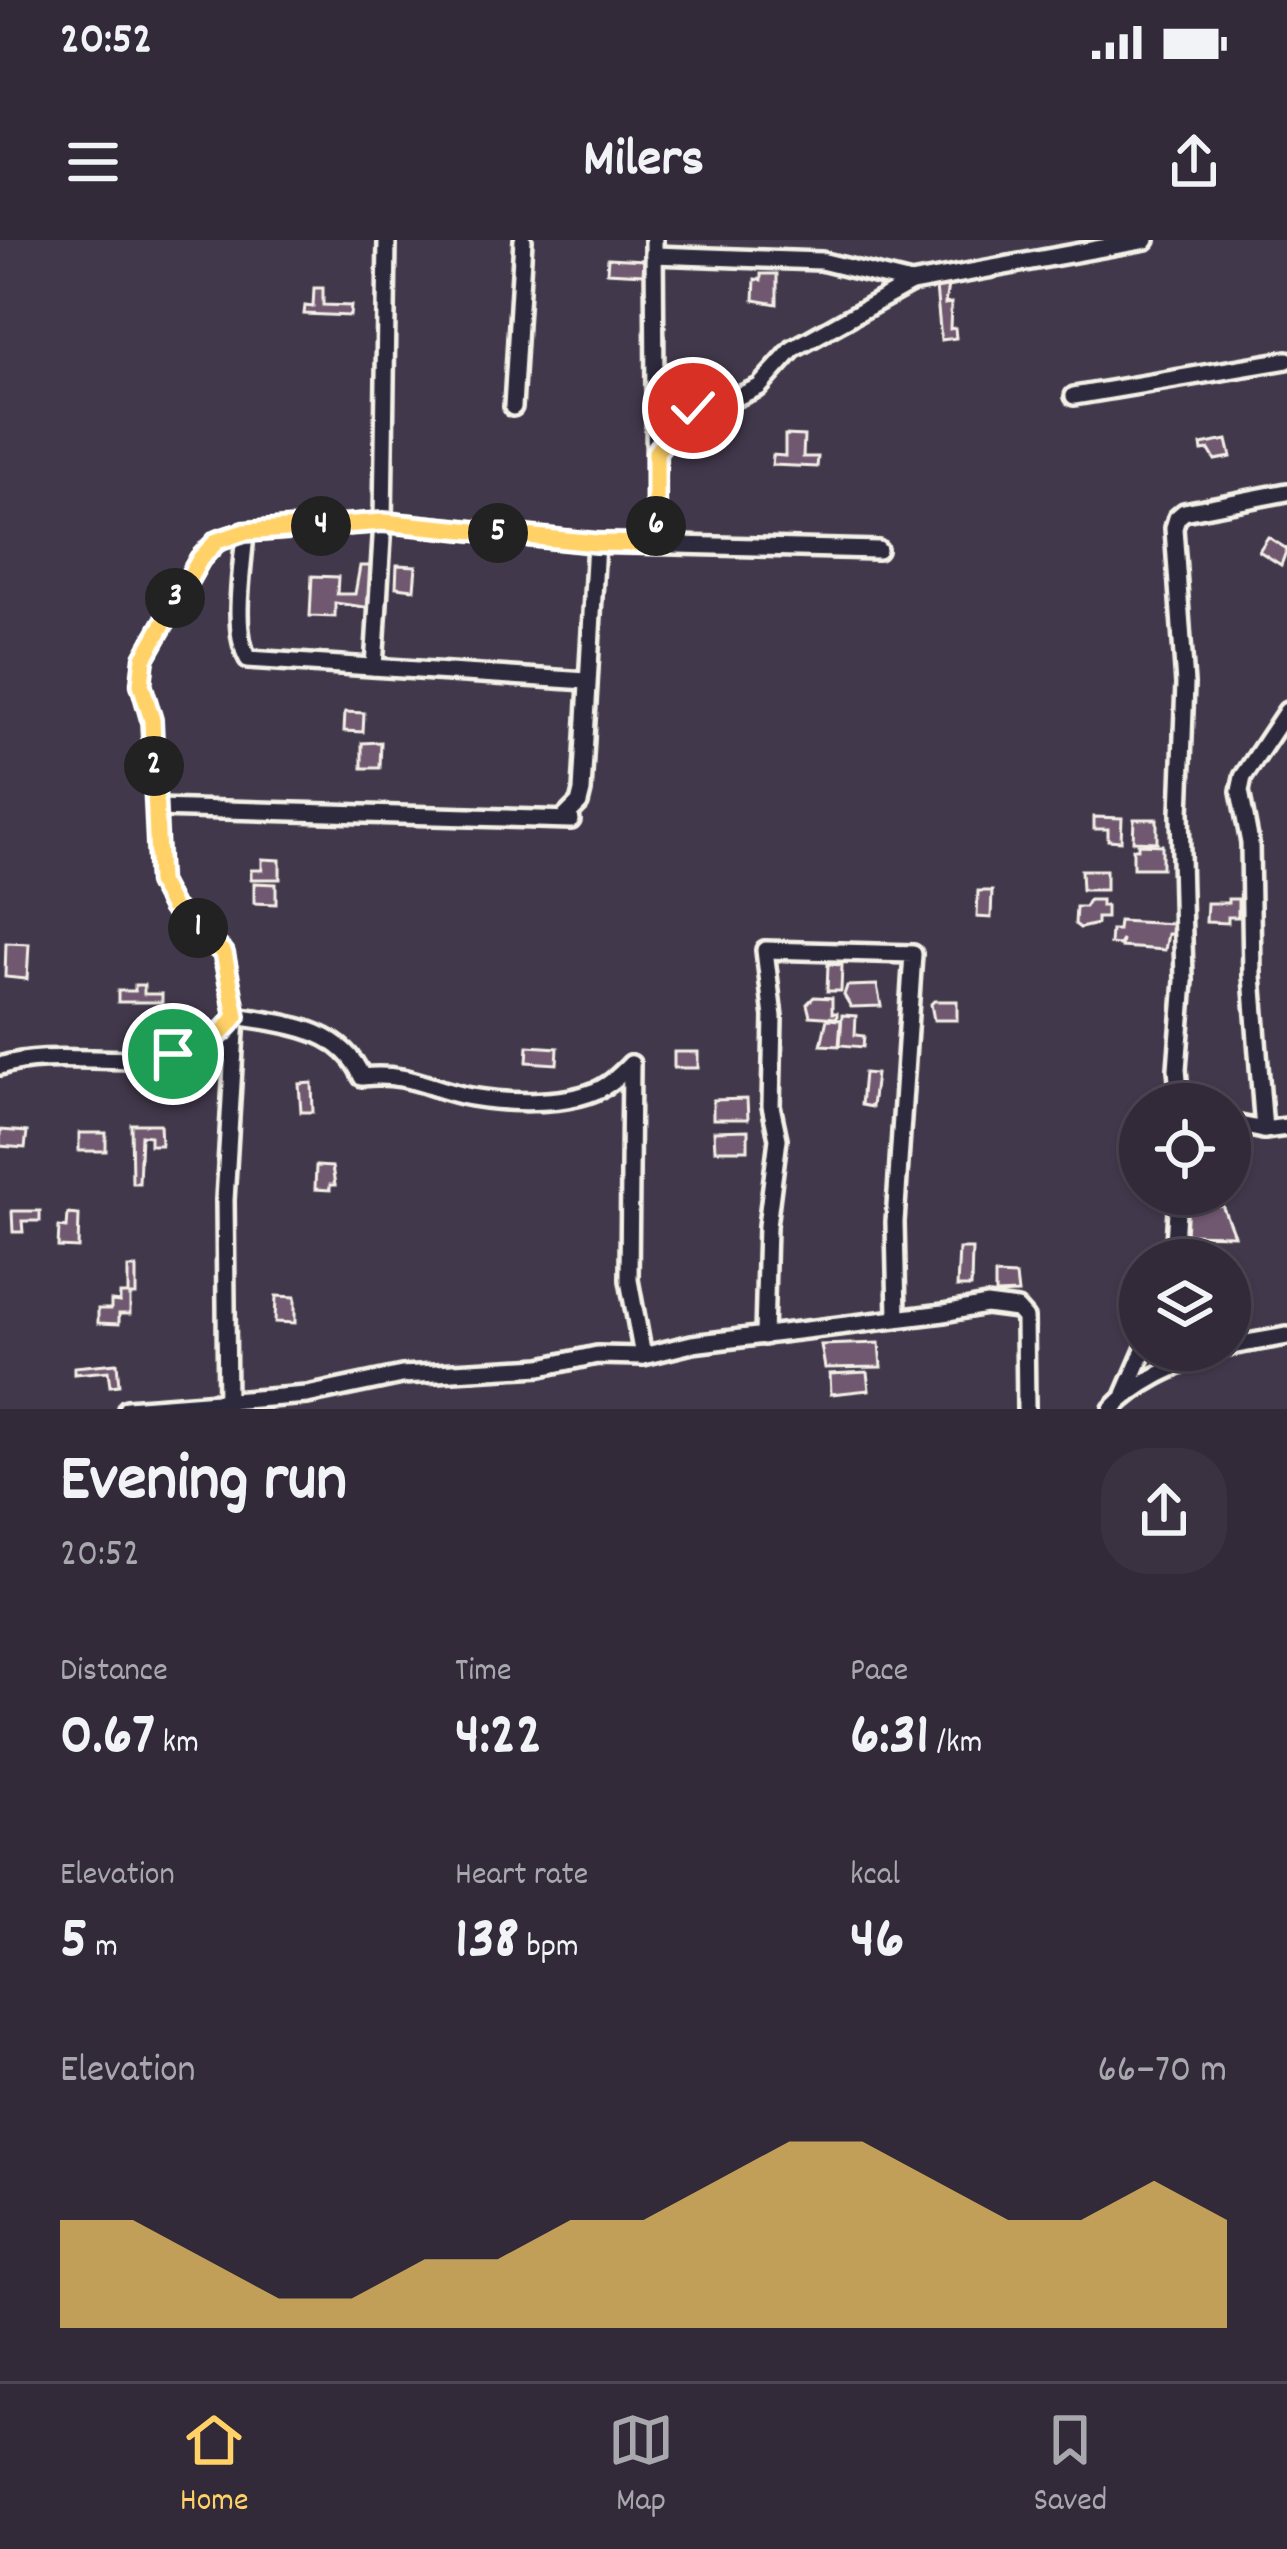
<!DOCTYPE html>
<meta charset="utf-8">
<style>
:root{--surface:#322a39;--page:#3a3241;--text:#f1f3f6;--muted:#a8a7ae;--line:#4d4653;--accent:#ffd166}
body{margin:0;font-family:Dekko,sans-serif;background:var(--page);color:var(--text);height:100vh;display:flex;flex-direction:column;font-size:45px;white-space:nowrap}
*{box-sizing:border-box;margin:0}
p{font-size:39px;color:var(--muted)}
.icon{flex:none;width:66px;height:66px;fill:none;stroke:currentColor;stroke-width:2;stroke-linecap:round;stroke-linejoin:round}
.map{position:relative;height:1169px;overflow:hidden}
.side{display:flex;flex-direction:column;background:var(--surface);flex:1}
.side>*{flex:none}
.fabs{position:absolute;left:1119px;top:843px;display:grid;gap:24px}
.fabs a{display:grid;place-items:center;width:132px;height:132px;border-radius:50%;background:var(--surface);box-shadow:0 3px 9px #0004,0 0 0 3px var(--line);font-size:60px}
.pin{position:absolute;display:grid;place-items:center;width:102px;height:102px;color:#fff;margin:-51px;border:6px solid #fff;border-radius:50%;box-shadow:0 3px 12px #0007}
.km{position:absolute;width:60px;height:60px;margin:-30px;border-radius:50%;background:#222;color:#fff;font-size:33px;line-height:60px;text-align:center}
.round{display:grid;place-items:center;flex:none;width:126px;height:126px;border-radius:48px;background:var(--page)}
.head{display:flex;align-items:center;justify-content:space-between;height:204px;padding:0 60px}
h1{font-size:66px;font-weight:700;line-height:90px}
.metrics{display:grid;grid-template-columns:repeat(3,1fr);gap:18px;height:204px;padding:12px 60px}
.metrics div{display:grid;align-content:center}
.metrics b{font-size:60px;font-weight:700}
.metrics small{font-size:33px;font-weight:400}
.metrics p{font-size:33px}
.chart{height:336px;padding:24px 60px}
.chart p{display:flex;justify-content:space-between}
.chart svg{width:100%;height:216px;margin-top:12px;fill:var(--accent);opacity:.7}
.status{display:flex;justify-content:space-between;align-items:center;height:84px;padding:0 60px;background:var(--surface);direction:ltr}
.status svg{height:33px;fill:currentColor}
header{display:flex;justify-content:space-between;align-items:center;height:156px;padding:0 60px;background:var(--surface);font-size:54px;font-weight:700}
.menu{display:flex;justify-content:space-around;align-items:center;height:168px;border-top:3px solid var(--line);background:var(--surface);font-size:33px;color:var(--muted)}
.menu a{display:grid;justify-items:center;gap:6px}
.menu .selected{color:var(--accent)}
.map>svg:first-child{display:block}
.building{fill:#6f596f;stroke:#f4f1e8;stroke-width:3}
.lines{fill:none;stroke-linecap:round;stroke-linejoin:round}
.minor-casing{stroke:#f4f1e8;stroke-width:24}
.minor{stroke:#2f2a3d;stroke-width:15}
.route-casing{stroke:#fff;stroke-width:24}
.route{stroke:#ffd166;stroke-width:15}
</style>
<div class="status"><b>20:52</b><svg viewBox="0 0 49 12"><path d="M0 12V9h3v3zM5 12V6h3v6zM10 12V3h3v9zM15 12V0h3v12zM26 1h20v11H26zM47 4h2v5h-2z"/></svg></div>
<header><svg class="icon" aria-label="menu" viewBox="0 0 24 24"><path d="M4 6h16M4 12h16M4 18h16"/></svg>Milers<svg class="icon" aria-label="share" viewBox="0 0 24 24"><path d="M12 15V3M7 8l5-5 5 5M5 13v7h14v-7"/></svg></header>
<div class="map">
<svg width="1287" height="1169" viewBox="0 0 1287 1169">
<rect width="100%" height="100%" fill="#42384c"/>
<filter id="ink" filterUnits="userSpaceOnUse"><feTurbulence type="fractalNoise" baseFrequency=".00833" numOctaves="2"/><feDisplacementMap in="SourceGraphic" scale="24" xChannelSelector="R" yChannelSelector="G"/><feConvolveMatrix kernelMatrix="1 2 1 2 8 2 1 2 1" color-interpolation-filters="sRGB"/></filter>
<g filter="url(#ink)">
<!-- building -->
<g class="building">
<path d="M608 18 644 20 643 34 607 32Z"/>
<path d="M761 34H777V64L754 60 755 39 761 40Z"/>
<path d="M948 45 945 64 951 63 950 89 955 88 956 98 941 100 936 47Z"/>
<path d="M314 48H323V65L351 66 350 76 304 74 305 66 313 67Z"/>
<path d="M785 195 804 196 803 217H818L817 227 772 225 773 215 785 216Z"/>
<path d="M1227 200 1231 217 1215 220 1209 210 1202 211 1201 205Z"/>
<path d="M1268 297 1287 309 1281 325 1259 311Z"/>
<path d="M397 325 416 326 414 349 396 347Z"/>
<path d="M360 326H374L372 368 335 363V377L310 376 312 336 338 337 337 354H355Z"/>
<path d="M345 472 364 473 363 492 344 491Z"/>
<path d="M381 502 380 528H362V503Z"/>
<path d="M1094 577 1122 578 1121 601 1108 600V589H1094Z"/>
<path d="M1134 579H1157V602L1133 601Z"/>
<path d="M1138 604 1162 605V628H1133V609H1138Z"/>
<path d="M262 619 280 620V639H251V630H262Z"/>
<path d="M1081 630H1106V650H1082Z"/>
<path d="M254 643 276 644V664L254 663Z"/>
<path d="M978 651H992L991 678 977 677Z"/>
<path d="M1228 659H1238V677H1228V683L1206 682 1207 663H1228Z"/>
<path d="M1089 660H1101V666H1106V678H1097V684L1080 688 1075 684 1076 667H1085Z"/>
<path d="M1119 681 1173 684 1172 694H1168L1165 710 1121 707 1122 700 1119 705 1110 704 1111 690H1118Z"/>
<path d="M6 703 29 704 27 739 5 737Z"/>
<path d="M828 724 842 725 841 751H827Z"/>
<path d="M135 745H144V754H162V762H118V751H135Z"/>
<path d="M877 745 881 766 851 767 844 755 847 746Z"/>
<path d="M814 757 832 758V773H837V778L810 776 807 764Z"/>
<path d="M934 761H957V780H934L931 764Z"/>
<path d="M842 775 856 776 855 795 864 796 863 807 840 805Z"/>
<path d="M827 779 841 780 839 806 821 805Z"/>
<path d="M528 806 558 808 557 824 527 822Z"/>
<rect x="674" y="812" width="24" height="16"/>
<path d="M864 833 876 834 872 867 861 865Z"/>
<path d="M312 843 313 872H301L299 844Z"/>
<path d="M747 859 748 879H713V860Z"/>
<path d="M131 884H160L161 905H150V896L141 895 139 943H132Z"/>
<path d="M0 890 27 892 25 908 0 906Z"/>
<path d="M748 890V910H715L714 891Z"/>
<rect x="79" y="893" width="27" height="18"/>
<path d="M1241 893 1239 944 1230 945V895Z"/>
<path d="M316 926 332 927 335 945H330V950L315 949Z"/>
<path d="M1222 965 1234 995 1185 994 1186 967Z"/>
<path d="M12 971H40V981H22L23 992H13Z"/>
<path d="M68 974 79 975 78 1008 58 1007 59 987 67 988Z"/>
<path d="M959 1009H972L971 1047H957Z"/>
<path d="M128 1028H136V1055H130V1074H119V1084L98 1083V1069H111V1061L120 1062V1054H128Z"/>
<path d="M995 1035 1016 1036 1018 1053 995 1054Z"/>
<path d="M276 1056 295 1057V1083L275 1082Z"/>
<path d="M879 1103 881 1127 825 1128 821 1105Z"/>
<path d="M117 1123 119 1145 110 1146 108 1131 74 1134V1127Z"/>
<path d="M867 1132 869 1150 831 1154 830 1134Z"/>
</g>
<g class="lines">
<!-- minor casing -->
<g class="minor-casing">
<g id="minor">
<path d="M654 0 656 304"/>
<path d="M654 15 821 21 911 43 1146 0"/>
<path d="M1074 156 1287 120"/>
<path d="M513 167 523 0"/>
<path d="M656 212 693 168 703 161 737 157 759 147 793 109 911 43"/>
<path d="M245 292C243 326 231 390 248 419L587 441"/>
<path d="M374 427 383 282 387 0"/>
<path d="M156 568 571 580 566 576 579 563 582 551 596 303"/>
<path d="M631 824 629 1040 643 1116"/>
<path d="M0 826C75 802 183 850 236 776 284 784 341 787 362 837 411 832 428 849 471 857 506 863 560 865 593 852 608 847 620 835 631 824"/>
<path d="M1180 864 1177 829 1184 741 1180 573 1185 444 1174 288 1177 278 1184 272 1287 252"/>
<path d="M1230 883 1264 890 1252 736 1250 603 1240 551 1243 537 1287 471"/>
<path d="M1264 890 1287 887"/>
<path d="M1174 1020 1178 954"/>
<path d="M764 1096 767 986 778 899 771 866 773 777 765 710 913 714 895 982 897 1077"/>
<path d="M1230 1106 1287 1096"/>
<path d="M1125 1154 1144 1110"/>
<path d="M127 1169 307 1155 402 1135 541 1127 597 1115 643 1116 692 1104 944 1073 986 1065 1017 1069 1025 1078 1026 1169"/>
<path d="M227 1169 225 960 236 776 223 713 172 667 159 642 151 480 141 444 144 418 200 319 217 301 245 292 383 282 596 303 878 310"/>
<path d="M1112 1169C1140 1139 1179 1125 1215 1110"/>
</g>
</g>
<!-- minor -->
<use href="#minor" class="minor"/>
</g>
</g>
<g class="lines" filter="url(#ink)">
<!-- route casing -->
<g class="route-casing">
<path id="route" d="M173 814C201 808 219 800 236 776L224 713 172 667 159 642 152 480 141 444 144 418 200 319 217 301 244 292 383 282 596 303 656 304V212L693 168"/>
</g>
<!-- route -->
<use href="#route" class="route"/>
</g>
</svg>
<div class="fabs">
<a><svg class="icon" aria-label="locate" viewBox="0 0 24 24"><circle cx="12" cy="12" r="6"/><path d="M12 2v4M12 18v4M2 12h4M18 12h4"/></svg></a>
<a><svg class="icon" aria-label="layers" viewBox="0 0 24 24"><path d="M12 4l9 5-9 5-9-5zM3 14l9 5 9-5"/></svg></a>
</div>
<div class="pin" style="left:173px;top:814px;background:#1e9e55"><svg class="icon" aria-label="arrive" viewBox="0 0 24 24"><path d="M6 21V4h12l-3 4 3 4H6"/></svg></div>
<div class="pin" style="left:693px;top:168px;background:#d93025"><svg class="icon" aria-label="check" viewBox="0 0 24 24"><path d="M5 12l5 5 9-10"/></svg></div>
<b class="km" style="left:198px;top:688px">1</b>
<b class="km" style="left:154px;top:526px">2</b>
<b class="km" style="left:175px;top:358px">3</b>
<b class="km" style="left:321px;top:286px">4</b>
<b class="km" style="left:498px;top:293px">5</b>
<b class="km" style="left:656px;top:286px">6</b>
</div>
<section class="side">
<div class="head"><div><h1>Evening run</h1><p>20:52</p></div><a class="round"><svg class="icon" aria-label="share" viewBox="0 0 24 24"><path d="M12 15V3M7 8l5-5 5 5M5 13v7h14v-7"/></svg></a></div>
<div class="metrics">
<div><p>Distance</p><b>0.67<small> km</small></b></div>
<div><p>Time</p><b>4:22</b></div>
<div><p>Pace</p><b>6:31<small> /km</small></b></div>
</div>
<div class="metrics">
<div><p>Elevation</p><b>5<small> m</small></b></div>
<div><p>Heart rate</p><b>138<small> bpm</small></b></div>
<div><p>kcal</p><b>46</b></div>
</div>
<div class="chart"><p><span>Elevation</span>66–70 m</p>
<svg viewBox="0 0 160 44" preserveAspectRatio="none"><path d="M0 44V22L10 22L20 30L30 38L40 38L50 30L60 30L70 22L80 22L90 14L100 6L110 6L120 14L130 22L140 22L150 14L160 22V44z"/></svg>
</div>
</section>
<nav class="menu">
<a class="selected"><svg class="icon" aria-label="home" viewBox="0 0 24 24"><path d="M3 11l9-7 9 7M6 9v11h12V9"/></svg>Home</a>
<a><svg class="icon" aria-label="map" viewBox="0 0 24 24"><path d="M3 6l6-2 6 2 6-2v14l-6 2-6-2-6 2zM9 4v14M15 6v14"/></svg>Map</a>
<a><svg class="icon" aria-label="saved" viewBox="0 0 24 24"><path d="M7 4h10v16l-5-4-5 4z"/></svg>Saved</a>
</nav>
